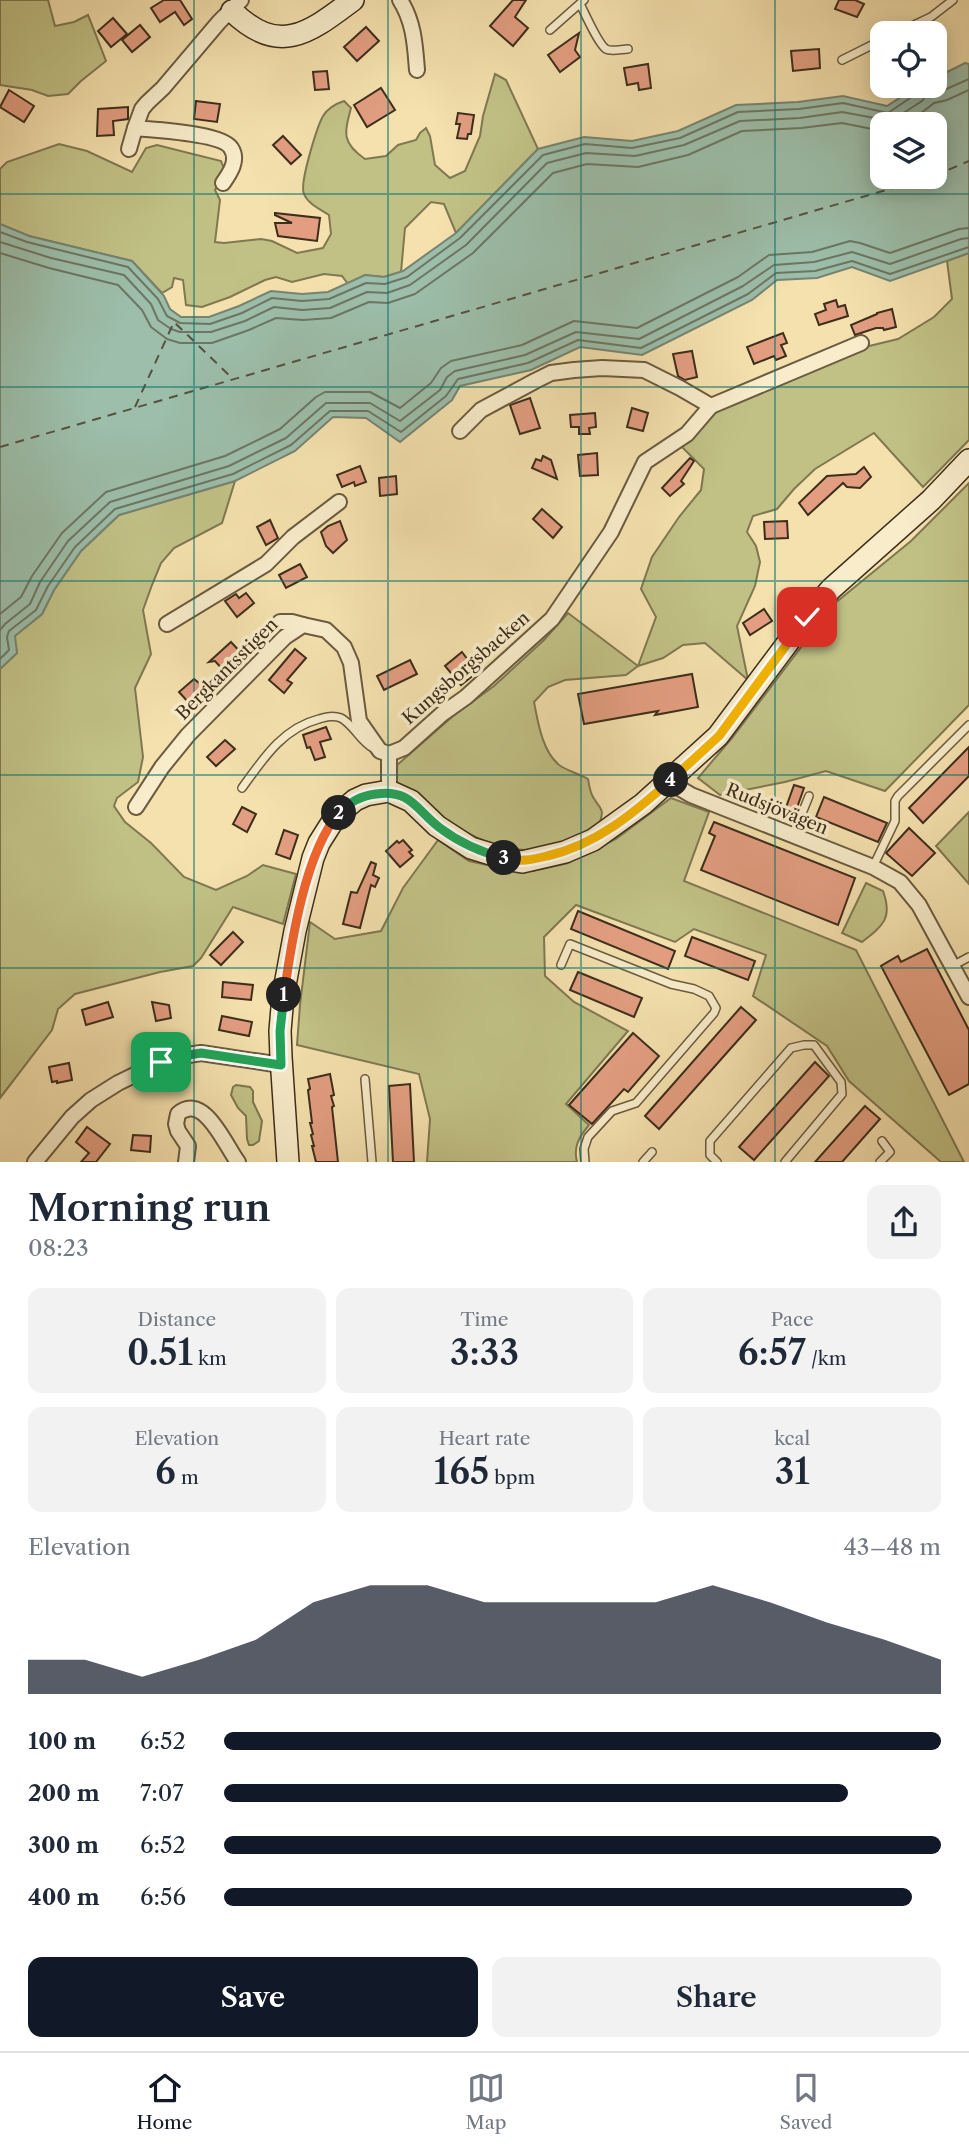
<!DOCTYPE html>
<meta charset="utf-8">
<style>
:root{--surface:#fff;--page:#f2f2f3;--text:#1f2937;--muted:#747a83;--line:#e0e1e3;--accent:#111827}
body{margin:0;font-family:"Libre Caslon Text",serif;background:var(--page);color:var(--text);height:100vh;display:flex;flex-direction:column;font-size:26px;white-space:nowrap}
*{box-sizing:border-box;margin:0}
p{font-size:23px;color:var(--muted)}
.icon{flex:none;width:38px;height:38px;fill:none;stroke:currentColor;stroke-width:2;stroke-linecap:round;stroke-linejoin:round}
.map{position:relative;height:1162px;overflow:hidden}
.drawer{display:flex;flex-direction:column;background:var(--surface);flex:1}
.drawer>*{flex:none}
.buttons{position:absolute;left:870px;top:21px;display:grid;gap:14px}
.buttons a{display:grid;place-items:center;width:77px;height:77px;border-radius:14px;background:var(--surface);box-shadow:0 4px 18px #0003;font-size:35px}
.pin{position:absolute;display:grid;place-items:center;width:60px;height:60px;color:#fff;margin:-30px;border-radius:14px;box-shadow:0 4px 10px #0006}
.km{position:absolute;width:35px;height:35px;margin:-18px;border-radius:50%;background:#222;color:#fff;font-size:19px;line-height:35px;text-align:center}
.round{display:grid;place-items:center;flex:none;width:74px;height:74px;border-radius:14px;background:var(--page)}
.overview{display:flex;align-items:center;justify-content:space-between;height:119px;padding:0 28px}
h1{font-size:38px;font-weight:600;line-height:52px}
.metrics{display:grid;grid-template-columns:repeat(3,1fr);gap:10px;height:119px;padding:7px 28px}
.metrics div{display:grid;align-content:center;border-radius:14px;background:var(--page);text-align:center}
.metrics b{font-size:35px;font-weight:600}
.metrics small{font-size:19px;font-weight:400}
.metrics p{font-size:19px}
.chart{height:196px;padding:14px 28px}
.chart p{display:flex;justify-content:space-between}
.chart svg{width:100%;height:126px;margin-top:7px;fill:var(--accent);opacity:.7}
.cta{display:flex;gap:14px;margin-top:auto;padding:14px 28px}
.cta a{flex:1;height:80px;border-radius:14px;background:var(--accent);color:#fff;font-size:28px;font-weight:600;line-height:80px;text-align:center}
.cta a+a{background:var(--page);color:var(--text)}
ul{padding:0 28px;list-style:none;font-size:23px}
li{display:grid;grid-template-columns:112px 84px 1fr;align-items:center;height:52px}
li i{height:18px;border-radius:9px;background:var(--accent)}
.tab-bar{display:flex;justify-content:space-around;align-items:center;height:98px;border-top:2px solid var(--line);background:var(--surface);font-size:19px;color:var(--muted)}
.tab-bar a{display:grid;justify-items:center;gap:4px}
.tab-bar .on{color:var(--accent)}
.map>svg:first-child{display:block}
.green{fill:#c1c186;stroke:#7f7851;stroke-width:2}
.water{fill:#9cbeaa;stroke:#768471;stroke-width:2;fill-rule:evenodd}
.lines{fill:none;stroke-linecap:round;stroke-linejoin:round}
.shore{stroke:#6c7663;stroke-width:2}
.ferry{stroke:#555240;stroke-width:2;stroke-dasharray:9 7;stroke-linecap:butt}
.building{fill:#e39e81;stroke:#3d2e1c;stroke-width:2}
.lane-casing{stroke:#6b5b40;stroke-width:10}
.street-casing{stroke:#6b5b40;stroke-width:18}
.secondary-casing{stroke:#3d2e1c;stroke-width:24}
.lane{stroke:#f8ecca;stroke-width:7}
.street{stroke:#f8ecca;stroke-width:14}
.secondary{stroke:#f8ecca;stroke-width:21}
.split-1-casing{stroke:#fff;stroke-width:14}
.split-2-casing{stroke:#fff;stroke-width:14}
.split-3-casing{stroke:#fff;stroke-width:14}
.split-4-casing{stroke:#fff;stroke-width:14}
.split-5-casing{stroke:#fff;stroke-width:14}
.split-1{stroke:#22a559;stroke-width:9}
.split-2{stroke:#f0652b;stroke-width:9}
.split-3{stroke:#22a559;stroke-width:9}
.split-4{stroke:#f5b400;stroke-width:9}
.split-5{stroke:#f5b400;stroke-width:9}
.grid{fill:none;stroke:#0f766e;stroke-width:2;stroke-opacity:0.55}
.labels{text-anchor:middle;stroke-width:7;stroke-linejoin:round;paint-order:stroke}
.street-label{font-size:18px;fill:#3d2e1c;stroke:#f8ecca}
</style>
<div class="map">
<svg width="969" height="1162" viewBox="0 0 969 1162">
<rect width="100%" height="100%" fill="#f4e1ae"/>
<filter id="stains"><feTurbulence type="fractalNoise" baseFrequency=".00286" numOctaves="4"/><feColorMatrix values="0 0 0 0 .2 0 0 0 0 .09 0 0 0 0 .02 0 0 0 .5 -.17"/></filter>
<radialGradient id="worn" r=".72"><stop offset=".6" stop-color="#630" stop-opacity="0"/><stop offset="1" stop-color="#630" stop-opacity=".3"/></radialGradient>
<!-- green -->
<g class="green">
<path d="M0 0H48L55 26 74 22 88 15 106 61 81 81 68 94 48 96 32 90 0 85Z"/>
<path d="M495 74 506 80 538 149 456 233 444 204 431 202 405 228 401 272 384 277 365 275 348 284 342 276 324 274 292 282 276 277 265 280 230 297 202 307 186 305 183 280 174 278 172 287 162 293 132 261 29 236 0 224V169L7 162 59 144 87 151 132 172 146 148 157 145 221 161 225 171 215 190 220 200 215 242 224 243 261 239 272 241 297 253 323 248 331 234 329 215C320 209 308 204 304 194 299 184 317 127 323 116 328 108 335 104 344 101L351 108C344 134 342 143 365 159L386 156 398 145 416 140 420 133 426 128 430 136 435 165 450 178 465 171 480 136 483 116Z"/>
<path d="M969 253V440L923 487 874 433 815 469 794 489 777 509 753 516 747 532 756 546 760 562 755 586 737 626 748 680 705 643 683 645 663 658 638 666 626 675 565 680 548 687 534 702C538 722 542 750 558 764 562 769 580 774 588 779 589 785 590 792 593 797 601 811 605 807 599 825 587 831 573 840 560 845 498 866 445 819 396 787V766L453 716 494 686 544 640 568 613 638 666 656 617 641 589 652 557 679 517 701 490 704 469 681 446 714 411 865 347 898 339 934 317 952 299 947 261Z"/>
<path d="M235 481 222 523 174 548 161 563 152 585 143 610 151 654 135 688 143 757 138 782 117 798 114 806 125 822 151 843 184 877 216 890 247 876 263 865 296 874 283 924 233 907 201 958 193 966 160 972 75 994 58 1009 52 1030 0 1098V669L17 653 14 636 42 614 54 590 81 551 119 515Z"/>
<path d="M969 483V705L885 791 826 771 785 782 720 795 698 778 732 738 834 604 911 541Z"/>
<path d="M671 798 709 812 684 881 856 950 964 1162H941L849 1081 827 1046 753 996 766 955 694 929 675 942 576 905 544 937 545 976 574 1002 628 1031 566 1104 589 1125C579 1137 573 1147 577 1162H427L430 1119 419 1074 297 1045 300 1005 310 922 335 939 381 931 403 888 438 840 469 861 511 870 533 871 568 863 616 839Z"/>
<path d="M969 812V884L936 846Z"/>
<path d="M866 883 883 891C893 918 883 926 862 942L842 933Z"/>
<path d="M236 1085 250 1087 253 1091V1102L262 1121 259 1141 253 1145H249L247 1139 246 1116 238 1108 231 1095 233 1087Z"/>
</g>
<!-- water -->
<path class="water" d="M965 63 969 64V253L890 281 852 267 817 278 777 280 752 300 642 355 580 347 531 370 460 386 452 400 400 442 366 418 333 417 295 451 235 481 119 515 81 551 54 590 42 614 15 636 17 653 0 669V224L29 236 132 261 164 296 170 309 181 317H209L239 306 271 291 302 294 328 292 365 275 384 277 403 271 456 233 538 149 584 137 632 141 678 131 736 105 798 102 843 96 887 106 918 86H934L935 78ZM934 124V177H882V124Z"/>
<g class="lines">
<!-- shore -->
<g class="shore">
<path d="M907 124 934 103 947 100 969 90"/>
<path d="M0 232 27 242 128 267 158 299 167 316 180 323 210 324 242 313 272 298 302 301 329 299 366 283 385 284 407 277 460 238 543 155 585 144 632 148 680 138 738 112 799 109 843 103 888 113 916 94 919 86"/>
<path d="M0 242 51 258 124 275 151 304 158 320 171 329 180 332H211L245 321 274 307 302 310 330 308 367 292 387 293 410 285 466 245 547 163 586 153 635 156 684 145 740 121 800 118 842 112 891 121 922 101 929 92 942 91 969 79"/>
<path d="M0 253 49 268 118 285 142 310 151 327 167 339 180 343H212L249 330 276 318 303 320 331 318 369 302 388 303 415 294 473 253 553 173 587 164 638 167 688 155 742 131 801 128 842 123 882 131"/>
<path d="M0 614 21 597 32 576 62 533 106 492 225 456 280 429 316 397 325 392H370L400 408 431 383 441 368 451 361 522 345 574 321 637 328 738 277 769 255 812 252 850 241 860 243 890 253 959 229 969 228"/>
<path d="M0 630 5 624 30 604 40 582 68 541 110 502 229 466 286 438 326 403H370L400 421 440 390 447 377 455 371 525 355 576 332 639 339 743 286 774 265 814 262 852 252 890 264 961 239 969 238"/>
<path d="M0 659 9 650 7 637 9 631 36 610 48 586 75 547 115 509 233 474 291 445 330 411H368L401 432 446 396 458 379 528 363 578 340 641 348 748 294 776 273 815 271 852 261 890 274 969 247"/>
</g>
<!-- ferry -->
<g class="ferry">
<path d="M934 176 969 161"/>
<path d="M135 407 174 322 233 379"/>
<path d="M0 447 931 177"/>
</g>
</g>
<!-- building -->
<g class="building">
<path d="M164 0H180L192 19 184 25 175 12 160 22 151 8Z"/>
<path d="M513 0H526L515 17 528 28 513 46 490 26Z"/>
<path d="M839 0H855L864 4 857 17 835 9Z"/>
<path d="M113 18 127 34 111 47 98 31Z"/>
<path d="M140 25 150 37 132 52 122 40Z"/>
<path d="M366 27 379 41 357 61 344 47Z"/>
<path d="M579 33 575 50 580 57 560 72 548 55Z"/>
<path d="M819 49 820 68 793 71 791 51Z"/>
<path d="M648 64 651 88 639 90 638 83 627 85 624 68Z"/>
<path d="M327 71 329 89 315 90 313 72Z"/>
<path d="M381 88 395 110 367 127 354 105Z"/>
<path d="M9 90 34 106 24 122 0 107Z"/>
<path d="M196 101 220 104 217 122 194 119Z"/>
<path d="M128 107V119L113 121 114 135 97 136 98 109Z"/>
<path d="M458 113 474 115 471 134H468L467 139 457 138 460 124H456Z"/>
<path d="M283 136 301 155 291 164 273 145Z"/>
<path d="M275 213 320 218 317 241 278 236 275 223H292L275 215Z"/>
<path d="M836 300 838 307 845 305 848 316 819 325 815 314 826 310 824 304Z"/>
<path d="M892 309 896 327 884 330 883 328H876L855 335 851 325 877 314V313Z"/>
<path d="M783 333 787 343 781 345 786 356 776 360 774 356 754 364 747 347Z"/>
<path d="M692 351 697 377 685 380 678 376 673 354Z"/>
<path d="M530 398 540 428 520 434 510 405Z"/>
<path d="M632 408 648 413 643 431 627 427Z"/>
<path d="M595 413 596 427 589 428 590 434H579V427H571L570 415Z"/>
<path d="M597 453 598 475 580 476 578 455Z"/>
<path d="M543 456 551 460 557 479 532 468 536 459 541 461Z"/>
<path d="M690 458 694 461 681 481 684 484 670 496 662 488Z"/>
<path d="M360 466 366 482 355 486 354 482 342 487 337 475Z"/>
<path d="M864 467 871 477 860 488 847 487 843 483 808 515 799 503 827 476 856 474Z"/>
<path d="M396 476 397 494 380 496 379 478Z"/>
<path d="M542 509 562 527 553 538 533 519Z"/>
<path d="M270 520 278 538 266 545 257 527Z"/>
<path d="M340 521 347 540 333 553 326 546 321 532 328 526Z"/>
<path d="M787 521 788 538 765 539 764 522Z"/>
<path d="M300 564 307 577 286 588 279 575Z"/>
<path d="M246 593 254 603 237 617 225 601 236 594 239 598Z"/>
<path d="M764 609 772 621 750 635 743 623Z"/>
<path d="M231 642 243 655 225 672 215 661 209 662Z"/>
<path d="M295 649 306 658 287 680 292 683 284 693 269 680Z"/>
<path d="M462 652 471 664 464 669 471 677 461 685 445 666Z"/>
<path d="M410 660 417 674 384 690 377 676Z"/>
<path d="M692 674 698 707 655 715 658 711 584 724 578 694Z"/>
<path d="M204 678 212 687 194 702 192 699 188 702 179 692 194 679 199 683Z"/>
<path d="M326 727 331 739 320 742 325 757 315 760 310 747 307 748 303 735Z"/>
<path d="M225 740 235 749 216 766 207 757Z"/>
<path d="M969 747V776L923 823 909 808Z"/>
<path d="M794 785 804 788 794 816 784 813Z"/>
<path d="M824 797 887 823 878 842 816 817Z"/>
<path d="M242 807 256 814 247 832 233 824Z"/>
<path d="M714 822 855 878 838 925 701 870 715 836 709 833Z"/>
<path d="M909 828 935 853 912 876 886 853Z"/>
<path d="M284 830 298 835 290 859 276 854Z"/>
<path d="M403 840 412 850 409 852 413 856 400 867 386 851 397 841 399 843Z"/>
<path d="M371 862 376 864 373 875 379 878 375 887 371 885 360 928 343 924 351 892 357 893Z"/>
<path d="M578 911 675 951 668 969 571 929Z"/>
<path d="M233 932 243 942 221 965 210 955Z"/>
<path d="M692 937 755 961 748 980 685 956Z"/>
<path d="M927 949 969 1030V1084L949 1095 881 966 898 956 901 962Z"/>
<path d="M578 972 642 998 634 1017 570 990Z"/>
<path d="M223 982 253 985 251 1000 222 997Z"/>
<path d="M108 1002 113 1017 86 1025 82 1010Z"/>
<path d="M152 1002 169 1005 171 1018 156 1021Z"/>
<path d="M741 1007 756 1020 659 1129 645 1116Z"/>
<path d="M222 1016 252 1022 249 1036 219 1030Z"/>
<path d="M633 1033 659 1056 628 1092 624 1089 592 1124 569 1105Z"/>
<path d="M815 1062 829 1076 754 1160 739 1147Z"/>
<path d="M69 1063 72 1080 57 1083V1081L52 1082 49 1067Z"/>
<path d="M330 1074 334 1095 331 1096 334 1106 332 1107 338 1162H316L312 1146H314L311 1135 313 1134 310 1123H312L308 1090 310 1089 308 1079Z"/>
<path d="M410 1084 414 1162H393L389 1086Z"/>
<path d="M865 1106 880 1119 872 1128 842 1162H815Z"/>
<path d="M87 1127 110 1144 96 1162H81L89 1153 76 1142Z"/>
<path d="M133 1135 151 1136 150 1152 131 1150Z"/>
</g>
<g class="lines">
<!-- lane casing -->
<g class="lane-casing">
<g id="lane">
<path d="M580 4C585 13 598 44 606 49 611 52 622 49 628 49"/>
<path d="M550 30 584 0"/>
<path d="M897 33 931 17 953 0"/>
<path d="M842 60 882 40"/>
<path d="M242 788C263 759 283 728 319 719 326 717 333 715 341 718 354 725 360 741 373 748"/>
<path d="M793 836 809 796"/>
<path d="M873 867 895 821V801L898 796 969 725"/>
<path d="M561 965 570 944 671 984 694 989 709 996 716 1008 714 1013 636 1103 612 1111 588 1137 584 1149 585 1162"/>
<path d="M952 966 969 957"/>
<path d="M365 1079 372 1162"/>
<path d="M643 1162 652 1152"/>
<path d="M717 1162 710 1155V1141L791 1048 804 1045H814L841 1082 842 1094 785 1162"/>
<path d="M880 1162 890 1152 882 1141"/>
</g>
</g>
<!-- street casing -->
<g class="street-casing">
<g id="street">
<path d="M400 0C414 22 415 45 417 70"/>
<path d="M129 149 135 128"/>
<path d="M223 183C230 173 239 160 231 148 222 133 154 130 135 128L142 109 147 103 163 88 219 22 241 0"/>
<path d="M460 431 481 410 535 381 551 373 574 370 602 368 644 370 680 388 711 406 861 343"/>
<path d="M280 622H292L303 625"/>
<path d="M167 624 266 564 293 537 339 502"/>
<path d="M389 754 404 748 442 714 466 697 552 619 611 532 645 462 687 434 711 406"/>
<path d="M669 782 691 795 873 867 900 882 919 905 969 997"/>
<path d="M136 807 162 767 188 735 285 637 303 625 326 630 344 647 351 663 359 721 380 751 389 754V791"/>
<path d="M35 1162 72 1117 91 1100 118 1083 161 1062 176 1057 201 1053 281 1065"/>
<path d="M186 1162 188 1146 178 1131 176 1124 178 1114C204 1091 226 1147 238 1162"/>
</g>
</g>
<!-- secondary casing -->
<g class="secondary-casing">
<g id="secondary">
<path d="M232 11C279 57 309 33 353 0"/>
<path d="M288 1162 281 1057 280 1031 283 996 295 931 313 858 319 843 336 816 355 800 366 795 389 791 411 801 437 826 471 848 510 860 522 862 565 852 593 840 643 804 718 736 807 617 831 589 931 500 969 460"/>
</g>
</g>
<!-- lane -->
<use href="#lane" class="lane"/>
<!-- street -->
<use href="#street" class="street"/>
<!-- secondary -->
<use href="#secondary" class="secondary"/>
</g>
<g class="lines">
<!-- split-1 casing -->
<g class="split-1-casing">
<path id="split-1" d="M161 1062 176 1057 201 1053 281 1065 280 1031 284 995"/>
</g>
<!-- split-2 casing -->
<g class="split-2-casing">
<path id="split-2" d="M284 995C291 944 305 852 339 813"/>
</g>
<!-- split-3 casing -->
<g class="split-3-casing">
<path id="split-3" d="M339 813C350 802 360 796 376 794 411 789 416 810 440 828 460 843 480 852 504 858"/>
</g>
<!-- split-4 casing -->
<g class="split-4-casing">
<path id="split-4" d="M504 858C520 862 531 860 547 856 596 845 634 813 671 780"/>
</g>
<!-- split-5 casing -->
<g class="split-5-casing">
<path id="split-5" d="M671 780 719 736 807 617"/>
</g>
<!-- split-1 -->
<use href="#split-1" class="split-1"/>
<!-- split-2 -->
<use href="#split-2" class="split-2"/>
<!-- split-3 -->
<use href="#split-3" class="split-3"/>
<!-- split-4 -->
<use href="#split-4" class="split-4"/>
<!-- split-5 -->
<use href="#split-5" class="split-5"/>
</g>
<!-- grid -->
<path class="grid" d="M194 0V1162M388 0V1162M581 0V1162M775 0V1162M0 194H969M0 387H969M0 581H969M0 775H969M0 968H969"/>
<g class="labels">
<!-- street labels -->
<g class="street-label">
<text transform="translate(466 668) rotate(-41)" y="6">Kungsborgsbacken</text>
<text transform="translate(227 669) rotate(-45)" y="6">Bergkantsstigen</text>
<text transform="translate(777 809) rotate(22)" y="6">Rudsjövägen</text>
</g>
</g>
<rect width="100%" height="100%" filter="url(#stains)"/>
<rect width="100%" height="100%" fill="url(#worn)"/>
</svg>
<div class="buttons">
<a><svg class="icon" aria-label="locate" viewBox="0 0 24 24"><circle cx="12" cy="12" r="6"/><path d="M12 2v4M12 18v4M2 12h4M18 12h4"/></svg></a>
<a><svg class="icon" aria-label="layers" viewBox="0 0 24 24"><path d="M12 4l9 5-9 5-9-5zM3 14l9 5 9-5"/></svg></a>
</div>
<div class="pin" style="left:161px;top:1062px;background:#1e9e55"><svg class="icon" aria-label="arrive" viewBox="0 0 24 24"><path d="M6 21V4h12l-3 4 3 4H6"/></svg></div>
<div class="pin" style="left:807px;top:617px;background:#d93025"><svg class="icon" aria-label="check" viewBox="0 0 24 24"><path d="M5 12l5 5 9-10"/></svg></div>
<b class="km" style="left:284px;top:995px">1</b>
<b class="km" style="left:339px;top:813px">2</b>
<b class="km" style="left:504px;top:858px">3</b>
<b class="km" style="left:671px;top:780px">4</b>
</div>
<section class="drawer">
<div class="overview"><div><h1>Morning run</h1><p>08:23</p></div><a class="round"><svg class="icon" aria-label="share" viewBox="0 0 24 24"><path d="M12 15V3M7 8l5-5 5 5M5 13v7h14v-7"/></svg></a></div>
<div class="metrics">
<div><p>Distance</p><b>0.51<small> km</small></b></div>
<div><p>Time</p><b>3:33</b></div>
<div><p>Pace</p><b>6:57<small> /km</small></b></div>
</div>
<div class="metrics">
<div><p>Elevation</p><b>6<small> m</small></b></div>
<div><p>Heart rate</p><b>165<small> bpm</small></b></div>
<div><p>kcal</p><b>31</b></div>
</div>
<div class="chart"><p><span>Elevation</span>43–48 m</p>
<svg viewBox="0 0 160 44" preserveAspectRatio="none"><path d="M0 44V32L10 32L20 38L30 32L40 25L50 12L60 6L70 6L80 12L90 12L100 12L110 12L120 6L130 12L140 19L150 25L160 32V44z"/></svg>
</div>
<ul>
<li><b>100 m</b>6:52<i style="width:100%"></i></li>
<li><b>200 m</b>7:07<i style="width:87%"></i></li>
<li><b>300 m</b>6:52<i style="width:100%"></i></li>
<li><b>400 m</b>6:56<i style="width:96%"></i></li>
</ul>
<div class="cta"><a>Save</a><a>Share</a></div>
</section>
<nav class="tab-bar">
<a class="on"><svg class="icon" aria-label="home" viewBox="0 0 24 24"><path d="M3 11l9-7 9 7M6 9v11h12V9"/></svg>Home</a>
<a><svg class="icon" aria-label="map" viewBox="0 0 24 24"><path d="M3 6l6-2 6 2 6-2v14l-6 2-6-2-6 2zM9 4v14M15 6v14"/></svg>Map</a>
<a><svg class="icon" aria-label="saved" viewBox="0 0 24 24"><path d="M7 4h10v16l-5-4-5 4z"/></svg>Saved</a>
</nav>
